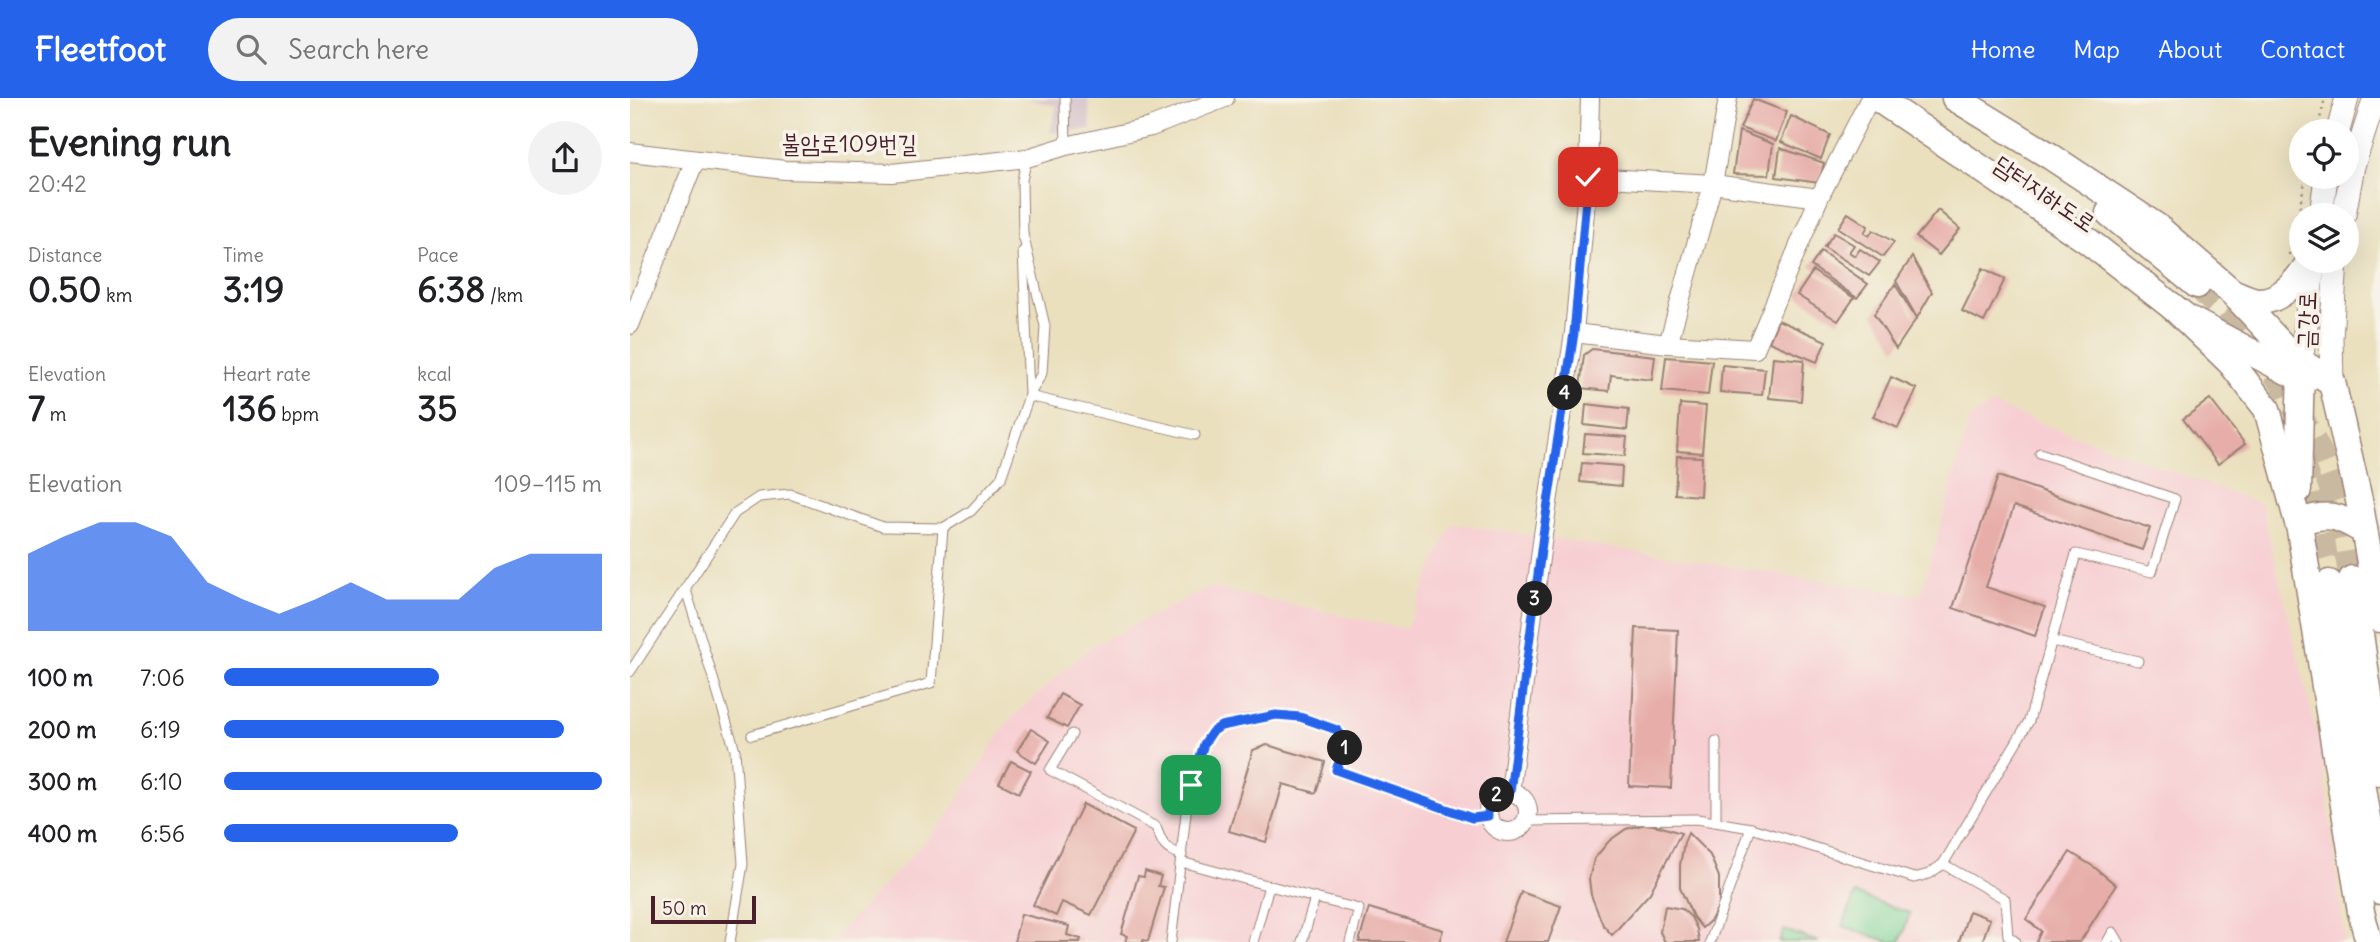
<!DOCTYPE html>
<meta charset="utf-8">
<style>
:root{--surface:#fff;--page:#f2f2f2;--text:#202124;--muted:#757577;--accent:#2563eb}
body{margin:0;font-family:Delius,"Poor Story",sans-serif;background:var(--page);color:var(--text);height:100vh;display:flex;flex-direction:column;font-size:26px;white-space:nowrap}
*{box-sizing:border-box;margin:0}
p{font-size:23px;color:var(--muted)}
.icon{flex:none;width:38px;height:38px;fill:none;stroke:currentColor;stroke-width:2;stroke-linecap:round;stroke-linejoin:round}
.map{position:relative;flex:1;overflow:hidden}
.panel{display:flex;flex-direction:column;background:var(--surface);width:630px}
.panel>*{flex:none}
.fabs{position:absolute;left:1659px;top:21px;display:grid;gap:14px}
.fabs a{display:grid;place-items:center;width:70px;height:70px;border-radius:50%;background:var(--surface);box-shadow:0 7px 28px #0002;font-size:35px}
.scale{position:absolute;left:21px;bottom:18px;width:105px;box-sizing:border-box;padding-left:7px;border:4px solid #4a1f2b;border-top:0;font-size:19px;line-height:24px;white-space:nowrap;color:#4a1f2b;-webkit-text-stroke:5px #f7f3e8;paint-order:stroke}
.pin{position:absolute;display:grid;place-items:center;width:60px;height:60px;color:#fff;margin:-30px;border-radius:14px;box-shadow:0 4px 10px #0006}
.km{position:absolute;width:35px;height:35px;margin:-18px;border-radius:50%;background:#222;color:#fff;font-size:19px;line-height:35px;text-align:center}
.round{display:grid;place-items:center;flex:none;width:74px;height:74px;border-radius:37px;background:var(--page)}
.headline{display:flex;align-items:center;justify-content:space-between;height:119px;padding:0 28px}
h1{font-size:38px;font-weight:700;line-height:52px}
.metrics{display:grid;grid-template-columns:repeat(3,1fr);gap:10px;height:119px;padding:7px 28px}
.metrics div{display:grid;align-content:center}
.metrics b{font-size:35px;font-weight:700}
.metrics small{font-size:19px;font-weight:400}
.metrics p{font-size:19px}
.chart{height:196px;padding:14px 28px}
.chart p{display:flex;justify-content:space-between}
.chart svg{width:100%;height:126px;margin-top:7px;fill:var(--accent);opacity:.7}
ul{padding:0 28px;list-style:none;font-size:23px}
li{display:grid;grid-template-columns:112px 84px 1fr;align-items:center;height:52px}
li i{height:18px;border-radius:9px;background:var(--accent)}
header{display:flex;align-items:center;gap:42px;box-sizing:border-box;height:98px;padding:0 35px;background:var(--accent);color:#fff}
header strong{font-size:33px}
nav{display:flex;gap:38px;margin-inline-start:auto;font-size:24px}
.search{width:490px;height:63px;background:var(--page);display:flex;align-items:center;gap:18px;box-sizing:border-box;padding:0 24px;border-radius:38px;color:var(--muted);font-size:26px}
main{display:flex;flex:1;min-height:0}
.map>svg:first-child{display:block}
.built{fill:#f7cfd3}
.industrial{fill:#d2bdc7}
.pitch{fill:#7cd397;stroke:#637961;stroke-width:2}
.building{fill:#e7aea9}
.lines{fill:none;stroke-linecap:round;stroke-linejoin:round}
.primary-tunnel{stroke:#cab9a1;stroke-width:26;stroke-dasharray:26 13;stroke-linecap:butt}
.lane-casing{stroke:#9a8074;stroke-width:11}
.street-casing{stroke:#9a8074;stroke-width:20}
.secondary-casing{stroke:#9a8074;stroke-width:25}
.primary-casing{stroke:#9a8074;stroke-width:29}
.path{stroke:#9a8074;stroke-width:2.5;stroke-dasharray:2 5;stroke-linecap:butt}
.lane{stroke:#fff;stroke-width:9}
.street{stroke:#fff;stroke-width:18}
.secondary{stroke:#fff;stroke-width:23}
.primary{stroke:#fff;stroke-width:26}
.route-casing{stroke:#fff;stroke-width:14}
.route{stroke:#2563eb;stroke-width:9}
.labels{text-anchor:middle;stroke-width:7;stroke-linejoin:round;paint-order:stroke}
.street-label{font-size:24px;fill:#4a1f2b;stroke:#f7f3e8}
</style>
<header>
<strong>Fleetfoot</strong>
<div class="search"><svg class="icon" aria-label="search" viewBox="0 0 24 24"><circle cx="10" cy="10" r="6"/><path d="M15 15l6 6"/></svg>Search here</div>
<nav><a>Home</a><a>Map</a><a>About</a><a>Contact</a></nav>
</header>
<main>
<section class="panel">
<div class="headline"><div><h1>Evening run</h1><p>20:42</p></div><a class="round"><svg class="icon" aria-label="share" viewBox="0 0 24 24"><path d="M12 15V3M7 8l5-5 5 5M5 13v7h14v-7"/></svg></a></div>
<div class="metrics">
<div><p>Distance</p><b>0.50<small> km</small></b></div>
<div><p>Time</p><b>3:19</b></div>
<div><p>Pace</p><b>6:38<small> /km</small></b></div>
</div>
<div class="metrics">
<div><p>Elevation</p><b>7<small> m</small></b></div>
<div><p>Heart rate</p><b>136<small> bpm</small></b></div>
<div><p>kcal</p><b>35</b></div>
</div>
<div class="chart"><p><span>Elevation</span>109–115 m</p>
<svg viewBox="0 0 160 44" preserveAspectRatio="none"><path d="M0 44V17L10 11L20 6L30 6L40 11L50 27L60 33L70 38L80 33L90 27L100 33L110 33L120 33L130 22L140 17L150 17L160 17V44z"/></svg>
</div>
<ul>
<li><b>100 m</b>7:06<i style="width:57%"></i></li>
<li><b>200 m</b>6:19<i style="width:90%"></i></li>
<li><b>300 m</b>6:10<i style="width:100%"></i></li>
<li><b>400 m</b>6:56<i style="width:62%"></i></li>
</ul>
</section>
<div class="map">
<svg width="1750" height="844" viewBox="0 0 1750 844">
<rect width="100%" height="100%" fill="#f7f3e8"/>
<filter id="ink" filterUnits="userSpaceOnUse"><feTurbulence type="fractalNoise" baseFrequency=".0143" numOctaves="2"/><feDisplacementMap in="SourceGraphic" scale="14" xChannelSelector="R" yChannelSelector="G"/><feConvolveMatrix kernelMatrix="1 2 1 2 8 2 1 2 1" color-interpolation-filters="sRGB"/></filter>
<filter id="wash" filterUnits="userSpaceOnUse"><feTurbulence type="fractalNoise" baseFrequency=".00686" numOctaves="4" result="noise"/><feDisplacementMap in="SourceGraphic" scale="28" xChannelSelector="R" yChannelSelector="G"/><feGaussianBlur stdDeviation="1.57" result="paint"/><feColorMatrix in="noise" values="0 0 0 0 0 0 0 0 0 0 0 0 0 0 0 0 0 1.4 0 .05"/><feComposite in="paint" operator="in"/></filter>
<g filter="url(#wash)">
<rect width="100%" height="100%" fill="#eae0be"/>
<!-- built -->
<path class="built" d="M1363 307 1631 406 1692 657 1715 844H200L314 723 379 622 460 549 579 489 776 531 822 425 1291 498 1340 320Z"/>
<!-- industrial -->
<path class="industrial" d="M395 0H458L461 31 420 35 427 8Z"/>
<!-- pitch -->
<g class="pitch">
<path d="M1225 796 1280 815 1270 844H1260L1213 828Z"/>
<path d="M1154 832 1189 844H1149Z"/>
</g>
<g id="blocks">
<!-- building -->
<g class="building">
<path d="M1123 1 1157 14 1146 43 1110 30Z"/>
<path d="M1161 18 1200 37 1191 61 1151 44Z"/>
<path d="M1109 33 1143 46 1139 77 1103 76Z"/>
<path d="M1150 50 1194 65 1189 85 1146 79Z"/>
<path d="M1308 112 1330 131 1309 157 1286 139Z"/>
<path d="M1218 115 1238 128 1234 135 1239 138 1243 132 1264 144 1253 159 1208 130Z"/>
<path d="M1204 135 1224 147 1219 154 1225 158 1230 151 1250 164 1239 178 1194 149Z"/>
<path d="M1191 153 1238 186 1227 200 1181 168Z"/>
<path d="M1282 159 1302 194 1287 220 1266 183Z"/>
<path d="M1353 170 1375 181 1354 224 1332 213Z"/>
<path d="M1183 173 1224 200 1208 223 1167 197Z"/>
<path d="M1265 186 1286 221 1266 251 1244 216Z"/>
<path d="M1148 222 1196 243 1187 264 1139 244Z"/>
<path d="M962 251 1025 258 1022 282 981 277 979 293 950 290 954 257Z"/>
<path d="M1036 259 1082 263 1078 297 1032 293Z"/>
<path d="M1143 259 1174 262 1171 303 1139 300Z"/>
<path d="M1092 267 1135 271 1132 297 1090 294Z"/>
<path d="M1261 279 1287 291 1268 330 1243 319Z"/>
<path d="M1580 301 1615 346 1588 366 1553 321Z"/>
<path d="M956 306 999 311 997 332 954 327Z"/>
<path d="M1050 306 1076 308 1072 355 1047 353Z"/>
<path d="M955 336 997 339 995 358 953 355Z"/>
<path d="M1047 358 1072 359 1070 398 1045 396Z"/>
<path d="M952 365 992 368 991 388 950 384Z"/>
<path d="M1368 378 1520 430 1512 452 1384 408 1356 489 1415 509 1405 538 1323 510Z"/>
<path d="M1006 530 1048 532 1041 690 999 688Z"/>
<path d="M430 596 450 607 437 630 417 620Z"/>
<path d="M401 631 420 643 406 665 387 653Z"/>
<path d="M637 647 695 664 686 695 653 686 636 744 599 733 623 652Z"/>
<path d="M381 663 401 673 389 695 369 685Z"/>
<path d="M453 706 504 733 461 817 432 804 426 818 403 807Z"/>
<path d="M1016 726 1029 728 1051 735 1020 795 982 837 973 827 961 797 959 781 964 761 979 743 996 731Z"/>
<path d="M1058 735 1080 757 1089 779V807L1081 822 1072 830 1063 819 1050 790V767L1054 745Z"/>
<path d="M1440 754 1464 769 1486 787 1450 844H1406L1411 833 1396 821Z"/>
<path d="M515 773 531 778 528 788 534 789 518 843 513 842V844H495L497 838 491 836 508 778 514 779Z"/>
<path d="M891 794 931 808 918 844H873Z"/>
<path d="M1035 808 1052 811 1061 819 1067 831 1069 844H1035L1030 834Z"/>
<path d="M739 810 813 832 809 844H729Z"/>
<path d="M1339 813 1360 821 1352 844H1329Z"/>
<path d="M391 816 439 828 437 837 451 841 450 844H384Z"/>
</g>
</g>
</g>
<g filter="url(#ink)">
<use href="#blocks" fill-opacity="0" stroke="#9a8074" stroke-width="2"/>
<g class="lines">
<!-- primary-tunnel -->
<g class="primary-tunnel">
<path d="M1567 187 1608 227 1652 284 1689 354 1710 412 1722 481"/>
<path d="M1670 360 1688 417 1699 485"/>
</g>
<!-- lane casing -->
<g class="lane-casing">
<g id="lane">
<path d="M435 0 436 48"/>
<path d="M393 139 392 82 397 60"/>
<path d="M393 153 399 296"/>
<path d="M399 298 565 337"/>
<path d="M56 492 105 652 113 766 100 844"/>
<path d="M1422 543 1508 563"/>
<path d="M0 574 105 415 129 399 160 396 253 429 313 430 341 413 371 380 399 298 412 275 415 228 393 136"/>
<path d="M442 636 420 672 526 729C532 745 534 752 552 757"/>
<path d="M122 637 301 585 313 430"/>
<path d="M896 723 1067 721 1121 730 1080 844"/>
<path d="M1086 724V643"/>
<path d="M1121 730 1284 780 1299 776 1313 766 1399 623 1446 456 1522 474 1545 401 1410 355"/>
<path d="M551 764 685 800 672 844"/>
<path d="M1313 766 1375 801 1378 838 1386 844"/>
<path d="M685 800 729 811 720 844"/>
<path d="M541 844 556 715 561 687 574 646 582 634 591 628 614 622 646 617 670 619 707 632 714 640 715 649 706 672 842 721 857 718"/>
<path d="M623 844 639 788"/>
<path d="M1477 844 1483 834 1489 844"/>
</g>
</g>
<!-- street casing -->
<g class="street-casing">
<g id="street">
<path d="M0 54 155 72 262 75 397 60 436 48 521 29 595 0"/>
<path d="M958 79 1083 86 1189 100"/>
<path d="M0 227 65 62"/>
<path d="M944 235 1038 246 1125 251 1189 100 1240 0"/>
<path d="M1038 246 1083 86 1098 0"/>
<circle cx="878" cy="714" r="20"/>
<path d="M880 694 913 437 944 235 958 79 960 0"/>
</g>
</g>
<!-- secondary casing -->
<g class="secondary-casing">
<g id="secondary">
<path d="M1708 33 1717 0"/>
<path d="M1691 117 1696 79"/>
<path d="M1714 117 1723 68 1745 0"/>
<path d="M1671 264 1684 163"/>
<path d="M1702 284 1701 240 1706 163"/>
</g>
</g>
<!-- primary casing -->
<g class="primary-casing">
<g id="primary">
<path d="M1247 0 1458 143 1557 220 1670 280 1676 281"/>
<path d="M1325 0 1420 58 1526 128 1602 194 1663 259 1702 284 1729 402 1750 521"/>
<path d="M1479 115 1567 187"/>
<path d="M1602 194C1610 197 1621 203 1629 203 1652 203 1669 181 1680 163"/>
<path d="M1542 208 1601 265 1637 311 1670 432 1731 814 1739 844"/>
<path d="M1668 392 1671 264"/>
<path d="M1671 423C1701 414 1708 418 1734 433"/>
<path d="M1722 481 1750 674"/>
<path d="M1699 485 1750 793"/>
</g>
</g>
<!-- path -->
<g class="path">
<path d="M1687 33 1695 0"/>
<path d="M1659 157 1676 79"/>
</g>
<!-- lane -->
<use href="#lane" class="lane"/>
<!-- street -->
<use href="#street" class="street"/>
<!-- secondary -->
<use href="#secondary" class="secondary"/>
<!-- primary -->
<use href="#primary" class="primary"/>
</g>
</g>
<g class="lines" filter="url(#ink)">
<!-- route casing -->
<g class="route-casing">
<path id="route" d="M561 687 574 646 582 634 591 628 646 617 670 619 707 632 714 640 715 649 706 672 842 720 858 718C857 703 866 694 880 694L913 437 944 235 958 79"/>
</g>
<!-- route -->
<use href="#route" class="route"/>
</g>
<g class="labels">
<!-- street labels -->
<g class="street-label">
<text x="219" y="54">불암로109번길</text>
<text transform="translate(1415 96) rotate(34)" y="8">담터지하도로</text>
<text transform="translate(1677 222) rotate(-88)" y="8">금강로</text>
</g>
</g>
</svg>
<div class="fabs">
<a><svg class="icon" aria-label="locate" viewBox="0 0 24 24"><circle cx="12" cy="12" r="6"/><path d="M12 2v4M12 18v4M2 12h4M18 12h4"/></svg></a>
<a><svg class="icon" aria-label="layers" viewBox="0 0 24 24"><path d="M12 4l9 5-9 5-9-5zM3 14l9 5 9-5"/></svg></a>
</div>
<div class="scale">50 m</div>
<div class="pin" style="left:561px;top:687px;background:#1e9e55"><svg class="icon" aria-label="arrive" viewBox="0 0 24 24"><path d="M6 21V4h12l-3 4 3 4H6"/></svg></div>
<div class="pin" style="left:958px;top:79px;background:#d93025"><svg class="icon" aria-label="check" viewBox="0 0 24 24"><path d="M5 12l5 5 9-10"/></svg></div>
<b class="km" style="left:715px;top:650px">1</b>
<b class="km" style="left:867px;top:697px">2</b>
<b class="km" style="left:905px;top:501px">3</b>
<b class="km" style="left:935px;top:295px">4</b>
</div>
</main>
